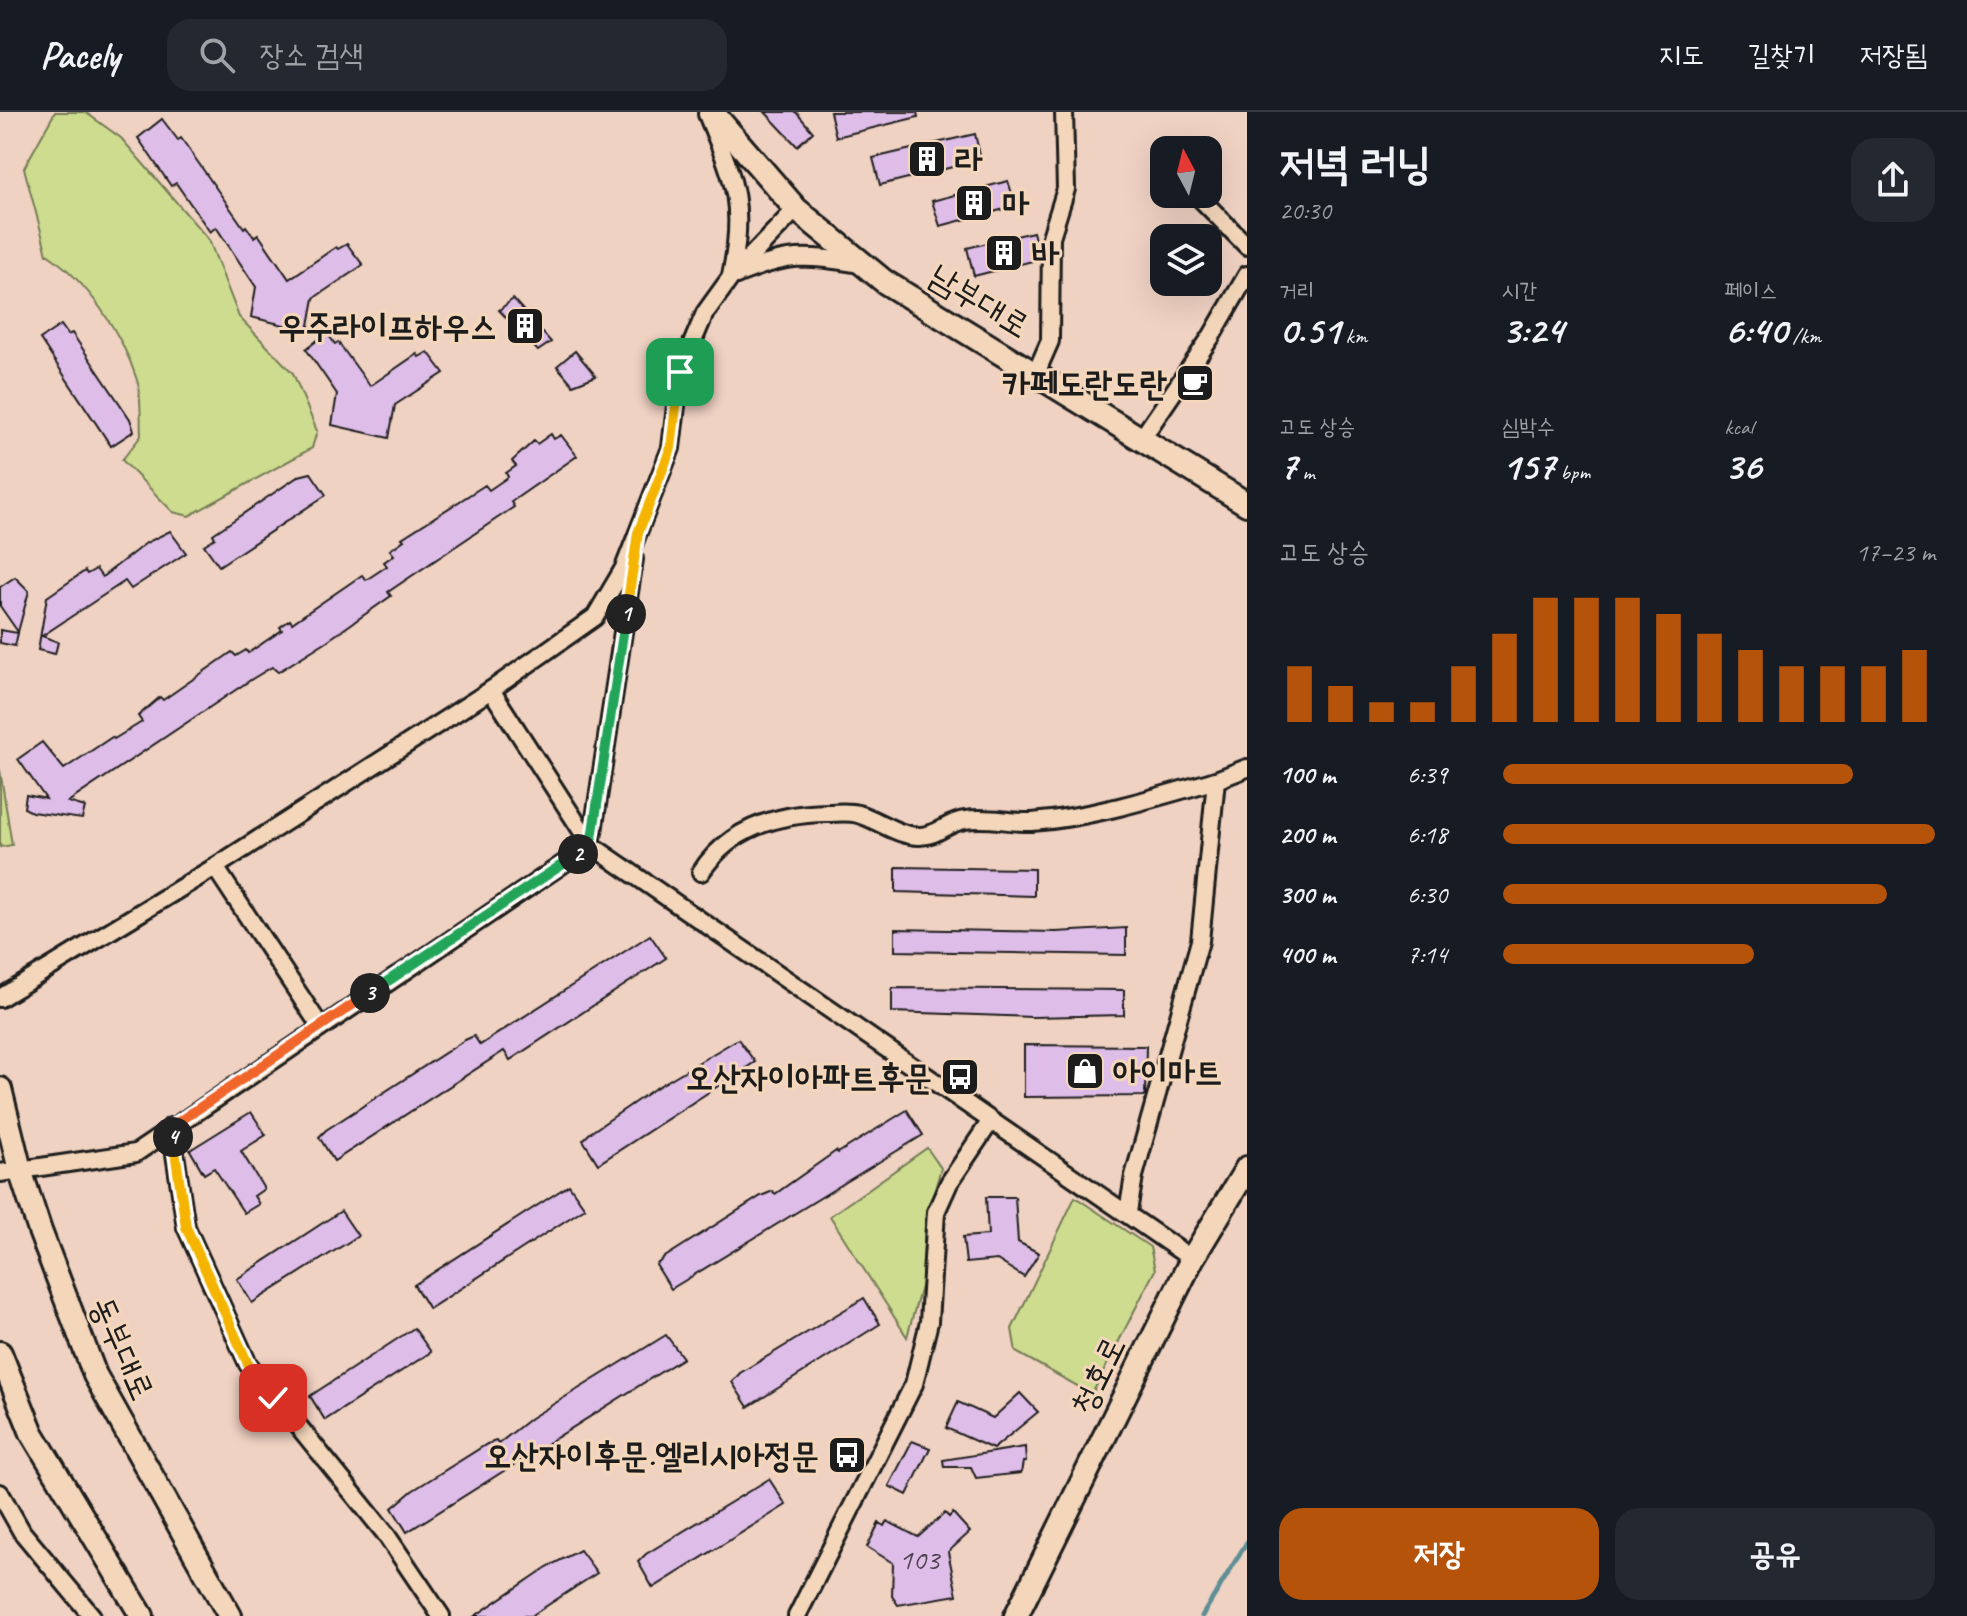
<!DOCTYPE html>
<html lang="ko">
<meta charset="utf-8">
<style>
:root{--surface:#171b24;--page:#242831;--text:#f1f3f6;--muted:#9ea1a6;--line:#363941;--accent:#b45309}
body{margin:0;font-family:Caveat,"Poor Story",sans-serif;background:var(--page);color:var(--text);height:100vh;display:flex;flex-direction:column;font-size:30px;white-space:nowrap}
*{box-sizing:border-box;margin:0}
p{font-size:26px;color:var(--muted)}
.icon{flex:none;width:44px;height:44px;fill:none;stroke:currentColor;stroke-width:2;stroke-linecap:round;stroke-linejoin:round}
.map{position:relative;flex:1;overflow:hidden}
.side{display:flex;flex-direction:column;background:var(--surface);width:720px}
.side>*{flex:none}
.needle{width:52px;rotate:353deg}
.tools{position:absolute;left:1150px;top:24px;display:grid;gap:16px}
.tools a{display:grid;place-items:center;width:72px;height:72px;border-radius:16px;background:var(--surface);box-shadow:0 8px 32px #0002;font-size:40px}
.pin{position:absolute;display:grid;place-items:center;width:68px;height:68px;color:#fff;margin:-34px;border-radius:16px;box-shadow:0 4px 12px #0006}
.km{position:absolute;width:40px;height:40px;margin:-20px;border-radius:50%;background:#222;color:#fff;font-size:22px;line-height:40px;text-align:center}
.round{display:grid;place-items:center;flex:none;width:84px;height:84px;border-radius:24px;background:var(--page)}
.head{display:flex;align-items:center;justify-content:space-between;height:136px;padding:0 32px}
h1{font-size:44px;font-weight:800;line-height:60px}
.metrics{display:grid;grid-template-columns:repeat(3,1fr);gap:12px;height:136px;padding:8px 32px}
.metrics div{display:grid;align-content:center}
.metrics b{font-size:40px;font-weight:800}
.metrics small{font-size:22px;font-weight:400}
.metrics p{font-size:22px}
.chart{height:224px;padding:16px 32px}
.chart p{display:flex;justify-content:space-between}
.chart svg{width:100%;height:144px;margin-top:8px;stroke:var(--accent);stroke-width:6}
.action{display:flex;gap:16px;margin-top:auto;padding:16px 32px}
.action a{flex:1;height:92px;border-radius:24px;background:var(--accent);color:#fff;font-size:32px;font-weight:800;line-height:92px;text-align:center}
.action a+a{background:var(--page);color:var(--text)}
ul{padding:0 32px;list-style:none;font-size:26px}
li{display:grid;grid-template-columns:128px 96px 1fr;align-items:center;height:60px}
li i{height:20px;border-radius:10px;background:var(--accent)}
header{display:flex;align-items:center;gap:48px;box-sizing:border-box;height:112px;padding:0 40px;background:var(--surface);border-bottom:2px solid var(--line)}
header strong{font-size:38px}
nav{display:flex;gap:44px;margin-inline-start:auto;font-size:28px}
.search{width:560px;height:72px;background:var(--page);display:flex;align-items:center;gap:20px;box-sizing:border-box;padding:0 28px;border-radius:24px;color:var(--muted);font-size:30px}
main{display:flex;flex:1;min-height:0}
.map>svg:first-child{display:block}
.green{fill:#cedc8f;stroke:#757c56;stroke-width:2}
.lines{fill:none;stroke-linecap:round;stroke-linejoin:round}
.stream{stroke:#5f8f95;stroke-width:5}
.building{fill:#dfbde9;stroke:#1c1c1c;stroke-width:2}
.street-casing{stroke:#1c1c1c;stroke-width:22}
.secondary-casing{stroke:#1c1c1c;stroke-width:28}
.street{stroke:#f4d7ba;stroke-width:16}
.secondary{stroke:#f4d7ba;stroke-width:22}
.split-1-casing{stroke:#fff;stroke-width:16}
.split-2-casing{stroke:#fff;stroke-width:16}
.split-3-casing{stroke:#fff;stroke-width:16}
.split-4-casing{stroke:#fff;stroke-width:16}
.split-5-casing{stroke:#fff;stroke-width:16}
.split-1{stroke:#f5b400;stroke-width:10}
.split-2{stroke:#22a559;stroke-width:10}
.split-3{stroke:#22a559;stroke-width:10}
.split-4{stroke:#f0652b;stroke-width:10}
.split-5{stroke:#f5b400;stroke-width:10}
.labels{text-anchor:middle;stroke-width:6;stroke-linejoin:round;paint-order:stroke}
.number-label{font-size:30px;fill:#4d444f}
.poi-label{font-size:34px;font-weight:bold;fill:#1c1c1c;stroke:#f4d7ba;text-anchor:start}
.street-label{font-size:34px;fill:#1c1c1c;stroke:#f4d7ba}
</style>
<header>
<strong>Pacely</strong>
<div class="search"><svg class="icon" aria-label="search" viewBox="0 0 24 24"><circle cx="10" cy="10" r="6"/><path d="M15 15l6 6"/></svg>장소 검색</div>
<nav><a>지도</a><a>길찾기</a><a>저장됨</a></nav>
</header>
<main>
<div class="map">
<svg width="1247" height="1504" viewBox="0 0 1247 1504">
<rect width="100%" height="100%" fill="#f0d2c3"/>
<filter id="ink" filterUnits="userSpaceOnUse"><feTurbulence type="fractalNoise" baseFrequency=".0125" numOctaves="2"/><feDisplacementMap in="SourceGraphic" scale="16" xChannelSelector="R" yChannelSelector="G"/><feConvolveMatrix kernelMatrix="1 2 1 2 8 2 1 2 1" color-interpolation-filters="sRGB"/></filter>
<g filter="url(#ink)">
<!-- green -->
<g class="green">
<path d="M55 0H85L121 26 209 128 239 205 293 261 317 319 312 336 189 404 173 400 122 348 141 324C140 307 142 285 137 268 122 221 87 169 47 142L24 56Z"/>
<path d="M0 658 12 733 0 735Z"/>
<path d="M927 1036 941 1056 925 1112 922 1171 907 1225 830 1104Z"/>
<path d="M1075 1085 1150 1135 1155 1158 1092 1282 1016 1240 1012 1217Z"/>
</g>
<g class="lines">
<!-- stream -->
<path class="stream" d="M1202 1504 1247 1430"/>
</g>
<!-- building -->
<g class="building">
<path d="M765 0H796L813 20 797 34Z"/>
<path d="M830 0H917L918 5 836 25Z"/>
<path d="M162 7 178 28 181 26 244 116 246 114 254 125 258 122 289 167 336 135 338 137 347 132 363 153 314 186 308 219 251 205 256 175 216 115 210 120 176 71 171 74 138 26Z"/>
<path d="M975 22 981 48 880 73 873 46Z"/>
<path d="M1008 69 1016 94 940 114 932 89Z"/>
<path d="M1033 120 1040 147 974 164 967 136Z"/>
<path d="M513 187 551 230 538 239 499 198Z"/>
<path d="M61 213 68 223 72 221 130 307 134 319 111 334 40 227Z"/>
<path d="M327 221 335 232 338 230 370 274 417 242 419 245 428 240 444 261 395 293 389 326 332 313 337 282 306 237Z"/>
<path d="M575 239 596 264 573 273 557 254Z"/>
<path d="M551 322 554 327 561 323 577 344 511 390 514 395 388 480 391 484 327 529 278 560 272 555 252 567 68 690 85 695 82 707 32 700 24 696 26 683 46 687 18 647 42 630 64 657 112 625 114 627 142 610 138 604 160 585 163 588 232 540 236 544 246 538 248 541 282 518 280 515 290 508 292 511 362 463 366 468 387 454 384 450 394 443 390 438 404 428 402 426 485 373 489 378 508 365 506 361 516 354 512 349 534 329 537 332Z"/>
<path d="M311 361 326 383 219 454 204 433 215 426 213 422 299 364Z"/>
<path d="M170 419 186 441 131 477 125 469 42 524 58 530 55 542 38 538 47 485 85 459 87 462 96 457 102 465 146 431Z"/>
<path d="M15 465 29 479 18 520 0 494V475Z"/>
<path d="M0 518 18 521 15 534 0 531Z"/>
<path d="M896 755 1034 757V784L896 780Z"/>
<path d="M1126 816V843L895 839V817L1056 820Z"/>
<path d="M650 823 666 846 510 948 504 939 334 1049 319 1025 326 1018 465 928 474 924 480 933Z"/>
<path d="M892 876 1124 878V903L1032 905 892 900Z"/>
<path d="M738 927 755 950 598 1052 583 1028 590 1021 654 977Z"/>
<path d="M1024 933 1146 934 1145 984 1024 985Z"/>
<path d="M907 998 923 1023 671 1177 656 1153 665 1145 761 1084 773 1079 775 1082 836 1039 838 1041Z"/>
<path d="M251 1000 266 1023 241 1039 264 1077 254 1084 259 1092 244 1101 214 1056 204 1062 190 1038Z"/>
<path d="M569 1073 585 1096 429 1197 414 1173Z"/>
<path d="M986 1085H1015L1018 1130 1039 1141 1024 1165 997 1148 966 1151 963 1125 988 1123Z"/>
<path d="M341 1099 358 1124 252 1191 237 1167Z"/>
<path d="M864 1186 880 1212 748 1295 732 1270 740 1261Z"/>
<path d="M414 1216 431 1240 325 1308 310 1284Z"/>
<path d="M666 1223 683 1246 407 1420 392 1396 412 1379 487 1332 496 1329 498 1332 531 1306Z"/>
<path d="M1020 1281 1038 1300 993 1337 946 1316 958 1290 993 1306Z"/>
<path d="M912 1329 930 1336 907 1383 889 1374Z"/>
<path d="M1025 1335 1026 1350H1023L1021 1361 976 1366 971 1355H944L943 1348Z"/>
<path d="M769 1367 786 1393 653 1476 638 1450 646 1442Z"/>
<path d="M945 1401 949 1405 953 1401 970 1420 948 1440 957 1483 898 1493 892 1484 893 1451 867 1435 879 1411 884 1414 887 1409 918 1425Z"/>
<path d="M580 1438 597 1461 531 1504H475L547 1455Z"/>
</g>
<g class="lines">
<!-- street casing -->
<g class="street-casing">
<g id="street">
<path d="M707 2C734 68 746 91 731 164"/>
<path d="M1196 82 1247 134"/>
<path d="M736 163C790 141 803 143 861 152"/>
<path d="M1036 261 1050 229 1051 125 1066 77 1064 0"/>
<path d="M1142 326 1211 225 1247 163"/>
<path d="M491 578 591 733"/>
<path d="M591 733 634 447"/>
<path d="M215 755 320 914"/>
<path d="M701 760C730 716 776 702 827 701 837 701 848 699 858 702 879 708 897 724 920 724 937 724 948 710 965 708 987 704 1010 711 1032 710 1093 705 1158 685 1216 668"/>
<path d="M0 886 215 755 491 578 595 505 624 456 671 336 680 260 705 201 731 165 796 97"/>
<path d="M171 1015 186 1115 248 1252 385 1421 441 1504"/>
<path d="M0 1061 136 1041 591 733 1192 1147"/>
<path d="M1128 1100 1134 1064 1200 829 1216 668 1247 656"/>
<path d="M0 1381 22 1420 92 1504"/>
<path d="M797 1504 914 1272 929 1210 936 1100 949 1071 990 1010"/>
</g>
</g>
<!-- secondary casing -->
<g class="secondary-casing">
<g id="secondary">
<path d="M712 0 796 97 885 170 1247 392"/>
<path d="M0 977 20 1058 40 1119 95 1263 230 1504"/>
<path d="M0 1241 32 1321 142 1504"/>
<path d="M1016 1504 1192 1147 1247 1056"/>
</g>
</g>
<!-- street -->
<use href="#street" class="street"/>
<!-- secondary -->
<use href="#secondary" class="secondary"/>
</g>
</g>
<g class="lines" filter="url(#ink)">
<!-- split-1 casing -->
<g class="split-1-casing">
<path id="split-1" d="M626 502 638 421 671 336 680 260"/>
</g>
<!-- split-2 casing -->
<g class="split-2-casing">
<path id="split-2" d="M578 742 591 733 626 502"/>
</g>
<!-- split-3 casing -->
<g class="split-3-casing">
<path id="split-3" d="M370 881 578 742"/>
</g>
<!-- split-4 casing -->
<g class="split-4-casing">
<path id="split-4" d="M173 1025 171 1015 370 881"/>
</g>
<!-- split-5 casing -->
<g class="split-5-casing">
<path id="split-5" d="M173 1025 186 1115 248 1252 273 1286"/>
</g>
<!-- split-1 -->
<use href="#split-1" class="split-1"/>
<!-- split-2 -->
<use href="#split-2" class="split-2"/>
<!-- split-3 -->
<use href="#split-3" class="split-3"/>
<!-- split-4 -->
<use href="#split-4" class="split-4"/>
<!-- split-5 -->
<use href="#split-5" class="split-5"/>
</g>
<!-- icons -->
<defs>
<g id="building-square" transform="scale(2)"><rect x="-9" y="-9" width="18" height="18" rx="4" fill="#1c1c1c" stroke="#f4d7ba"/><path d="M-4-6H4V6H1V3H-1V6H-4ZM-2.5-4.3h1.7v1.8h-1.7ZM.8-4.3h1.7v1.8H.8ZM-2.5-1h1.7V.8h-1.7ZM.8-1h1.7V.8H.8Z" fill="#fff"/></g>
<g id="cafe-square" transform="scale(2)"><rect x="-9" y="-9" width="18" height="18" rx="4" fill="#1c1c1c" stroke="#f4d7ba"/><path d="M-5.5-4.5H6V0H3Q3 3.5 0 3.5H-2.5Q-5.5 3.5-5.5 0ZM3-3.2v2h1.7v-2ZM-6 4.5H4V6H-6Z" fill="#fff"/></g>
<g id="shop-square" transform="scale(2)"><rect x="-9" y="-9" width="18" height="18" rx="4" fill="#1c1c1c" stroke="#f4d7ba"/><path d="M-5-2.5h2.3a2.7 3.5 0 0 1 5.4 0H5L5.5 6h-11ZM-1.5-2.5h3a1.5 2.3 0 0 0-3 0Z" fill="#fff"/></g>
<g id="bus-square" transform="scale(2)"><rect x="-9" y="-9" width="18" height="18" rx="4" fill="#1c1c1c" stroke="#f4d7ba"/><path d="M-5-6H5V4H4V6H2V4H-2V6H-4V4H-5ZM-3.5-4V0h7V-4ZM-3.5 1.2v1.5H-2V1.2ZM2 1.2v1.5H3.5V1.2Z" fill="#fff"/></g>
</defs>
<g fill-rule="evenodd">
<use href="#building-square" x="927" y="47"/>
<use href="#building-square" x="974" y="91"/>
<use href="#building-square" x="1004" y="141"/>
<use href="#building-square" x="525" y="214"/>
<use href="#cafe-square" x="1195" y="271"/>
<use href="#shop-square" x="1085" y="959"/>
<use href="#bus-square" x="960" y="965"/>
<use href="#bus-square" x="847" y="1343"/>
</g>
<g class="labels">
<!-- number labels -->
<g class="number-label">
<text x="919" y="1457">103</text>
</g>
<!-- poi labels -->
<g class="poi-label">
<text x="955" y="59">라</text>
<text x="1002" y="103">마</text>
<text x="1032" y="153">바</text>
<text x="497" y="226" text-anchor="end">우주라이프하우스</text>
<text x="1167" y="283" text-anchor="end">카페도란도란</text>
<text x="1113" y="971">아이마트</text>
<text x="932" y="977" text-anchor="end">오산자이아파트후문</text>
<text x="819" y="1355" text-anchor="end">오산자이후문.엘리시아정문</text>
</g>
<!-- street labels -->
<g class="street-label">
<text transform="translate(980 188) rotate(31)" y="12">남부대로</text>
<text transform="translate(123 1236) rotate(66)" y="12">동부대로</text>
<text transform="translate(1097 1263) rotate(-64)" y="12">청호로</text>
</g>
</g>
</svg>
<div class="tools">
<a><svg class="needle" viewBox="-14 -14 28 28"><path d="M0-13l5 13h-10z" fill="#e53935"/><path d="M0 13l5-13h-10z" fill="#9ea1a6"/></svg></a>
<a><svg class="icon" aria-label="layers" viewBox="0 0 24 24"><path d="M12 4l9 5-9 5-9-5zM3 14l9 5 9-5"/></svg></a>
</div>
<div class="pin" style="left:680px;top:260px;background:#1e9e55"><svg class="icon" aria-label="arrive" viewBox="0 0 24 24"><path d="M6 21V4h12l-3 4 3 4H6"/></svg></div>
<div class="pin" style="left:273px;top:1286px;background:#d93025"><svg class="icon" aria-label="check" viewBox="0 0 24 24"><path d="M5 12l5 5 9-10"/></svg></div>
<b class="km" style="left:626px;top:502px">1</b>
<b class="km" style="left:578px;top:742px">2</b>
<b class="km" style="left:370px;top:881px">3</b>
<b class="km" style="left:173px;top:1025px">4</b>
</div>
<section class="side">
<div class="head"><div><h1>저녁 러닝</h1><p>20:30</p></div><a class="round"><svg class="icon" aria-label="share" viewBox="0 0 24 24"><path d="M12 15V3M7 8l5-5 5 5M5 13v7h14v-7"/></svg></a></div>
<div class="metrics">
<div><p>거리</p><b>0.51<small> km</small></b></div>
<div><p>시간</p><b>3:24</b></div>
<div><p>페이스</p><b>6:40<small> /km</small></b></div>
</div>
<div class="metrics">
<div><p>고도 상승</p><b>7<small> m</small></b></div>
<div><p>심박수</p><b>157<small> bpm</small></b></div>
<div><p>kcal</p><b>36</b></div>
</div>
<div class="chart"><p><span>고도 상승</span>17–23 m</p>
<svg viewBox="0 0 160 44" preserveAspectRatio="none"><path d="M5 44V27M15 44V33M25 44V38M35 44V38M45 44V27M55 44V17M65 44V6M75 44V6M85 44V6M95 44V11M105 44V17M115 44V22M125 44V27M135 44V27M145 44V27M155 44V22"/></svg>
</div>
<ul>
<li><b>100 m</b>6:39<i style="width:81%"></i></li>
<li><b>200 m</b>6:18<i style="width:100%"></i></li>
<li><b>300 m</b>6:30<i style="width:89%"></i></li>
<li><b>400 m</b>7:14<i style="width:58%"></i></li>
</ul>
<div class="action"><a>저장</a><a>공유</a></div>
</section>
</main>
